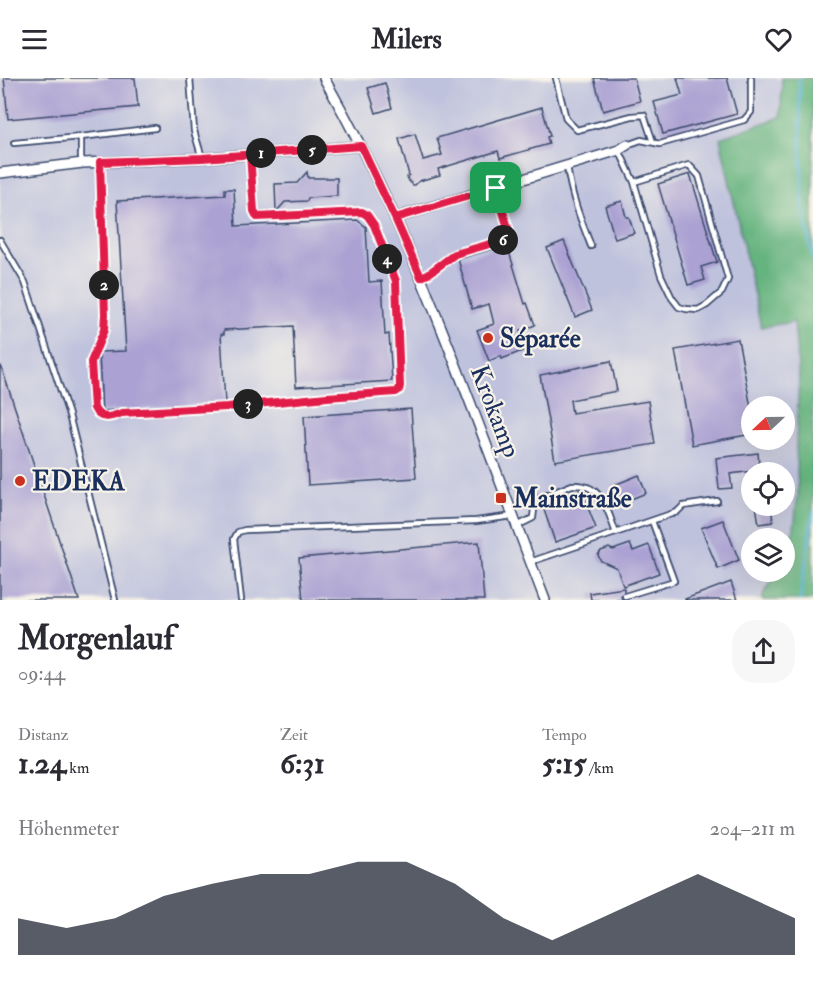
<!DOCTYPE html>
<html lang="de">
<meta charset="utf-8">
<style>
:root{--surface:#fff;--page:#f7f7f7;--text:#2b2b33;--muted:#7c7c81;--accent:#111827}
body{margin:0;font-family:"IM FELL Double Pica",serif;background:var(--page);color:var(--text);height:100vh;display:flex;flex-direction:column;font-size:22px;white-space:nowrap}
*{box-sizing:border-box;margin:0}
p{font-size:20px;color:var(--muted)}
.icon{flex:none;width:33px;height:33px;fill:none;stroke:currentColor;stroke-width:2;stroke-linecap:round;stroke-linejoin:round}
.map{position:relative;height:522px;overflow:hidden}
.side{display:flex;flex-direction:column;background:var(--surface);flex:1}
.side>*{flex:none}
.needle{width:39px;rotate:248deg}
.controls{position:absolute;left:741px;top:318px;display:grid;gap:12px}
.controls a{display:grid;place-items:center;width:54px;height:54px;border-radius:50%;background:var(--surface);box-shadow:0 6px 24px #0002;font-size:30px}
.pin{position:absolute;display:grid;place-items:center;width:51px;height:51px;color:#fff;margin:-26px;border-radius:12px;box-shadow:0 3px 9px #0006}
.km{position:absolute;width:30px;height:30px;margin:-15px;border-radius:50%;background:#222;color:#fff;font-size:16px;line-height:30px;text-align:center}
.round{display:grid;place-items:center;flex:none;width:63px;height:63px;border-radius:24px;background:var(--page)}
.head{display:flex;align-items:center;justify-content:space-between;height:102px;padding:0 18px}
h1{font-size:33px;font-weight:800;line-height:45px}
.figures{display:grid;grid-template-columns:repeat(3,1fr);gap:9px;height:102px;padding:6px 18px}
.figures div{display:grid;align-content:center}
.figures b{font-size:30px;font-weight:800}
.figures small{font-size:16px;font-weight:400}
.figures p{font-size:16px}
.chart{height:168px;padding:12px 18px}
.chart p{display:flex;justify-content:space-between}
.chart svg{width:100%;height:108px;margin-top:6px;fill:var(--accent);opacity:.7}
header{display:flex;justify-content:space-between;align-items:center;height:78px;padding:0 18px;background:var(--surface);font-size:27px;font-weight:800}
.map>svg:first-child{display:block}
.industrial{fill:#bfc2dd;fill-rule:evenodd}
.forest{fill:#65b37e;stroke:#40716e;stroke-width:1.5}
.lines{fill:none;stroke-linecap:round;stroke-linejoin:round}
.stream{stroke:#56b3d4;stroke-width:3}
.building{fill:#aba2d3}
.service-casing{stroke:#3b4a6d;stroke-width:8}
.minor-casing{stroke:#3b4a6d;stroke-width:12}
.service{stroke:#fff;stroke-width:4.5}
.minor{stroke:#fff;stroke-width:9}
.route-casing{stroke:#fff;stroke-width:12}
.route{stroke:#e11d48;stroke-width:8}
.poi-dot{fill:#c8321e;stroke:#f7f3e8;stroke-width:2}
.labels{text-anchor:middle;stroke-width:4.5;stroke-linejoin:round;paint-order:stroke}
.poi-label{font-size:26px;font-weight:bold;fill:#1b2f5e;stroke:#f7f3e8;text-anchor:start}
.street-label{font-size:26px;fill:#1b2f5e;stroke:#f7f3e8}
</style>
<header><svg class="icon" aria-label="menu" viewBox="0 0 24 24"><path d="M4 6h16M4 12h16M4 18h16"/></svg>Milers<svg class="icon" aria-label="heart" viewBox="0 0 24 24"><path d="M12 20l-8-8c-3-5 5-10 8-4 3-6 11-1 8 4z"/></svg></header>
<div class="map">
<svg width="813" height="522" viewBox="0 0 813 522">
<rect width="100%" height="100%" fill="#f7f3e8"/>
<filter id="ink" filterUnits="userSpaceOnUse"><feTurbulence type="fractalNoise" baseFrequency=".0167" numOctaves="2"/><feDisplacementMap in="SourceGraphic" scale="12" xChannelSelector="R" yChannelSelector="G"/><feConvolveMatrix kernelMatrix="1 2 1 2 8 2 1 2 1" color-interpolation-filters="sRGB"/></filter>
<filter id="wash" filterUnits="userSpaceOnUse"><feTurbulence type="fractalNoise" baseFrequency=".008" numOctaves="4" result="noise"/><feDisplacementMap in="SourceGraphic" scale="24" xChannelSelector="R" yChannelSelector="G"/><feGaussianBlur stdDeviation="1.35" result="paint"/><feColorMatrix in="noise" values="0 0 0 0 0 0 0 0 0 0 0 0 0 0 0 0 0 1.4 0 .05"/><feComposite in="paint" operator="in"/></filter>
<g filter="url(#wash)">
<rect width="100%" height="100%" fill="#f2e1c4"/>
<!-- industrial -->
<path class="industrial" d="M0 0H813V522H0ZM752 328H784V362H752ZM752 394H784V428H752ZM752 460H784V494H752Z"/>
<!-- forest -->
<path class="forest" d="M782 0H813V522H763V517L778 494H784L785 476 794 450 798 415 796 367 799 300 794 244 761 249 720 60 781 39Z"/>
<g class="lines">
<!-- stream -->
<g class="stream">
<path d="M799 0 803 132 813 181"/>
<path d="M800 522 813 434"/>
</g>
</g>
<g id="blocks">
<!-- building -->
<g class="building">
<path d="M4 0H135L138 29 8 41Z"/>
<path d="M594 0H634L640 23 603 33Z"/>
<path d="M677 0H727L737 36 663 56 654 24 682 17Z"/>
<path d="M385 5 392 30 376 35 368 10Z"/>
<path d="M542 29 550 58 547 59 549 66 500 80 498 73 438 91 440 97 419 103 415 107H413L409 103 407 99 409 97 399 61 415 56 423 82 442 77 437 60Z"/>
<path d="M307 94 308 100H337V118L308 120 307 123 285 124 276 134 275 106 297 105Z"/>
<path d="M690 96 717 184 701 189 705 202 688 207 658 106Z"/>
<path d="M225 111H234L236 148 357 142 366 149 369 204 382 203 385 257 389 256 392 303 296 309 293 248 224 252V256H221L225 325 102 333 99 276 100 274 126 273 117 123 225 117Z"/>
<path d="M622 123 626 139H629L634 155 615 161 605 128Z"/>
<path d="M564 163 592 232 575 239 547 170Z"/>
<path d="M507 167 525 226 527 225 535 247 520 253 527 271 502 281 501 278 489 283 477 252 494 246 489 226 472 231 458 181Z"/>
<path d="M738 261 752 335V356L692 367 675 272Z"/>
<path d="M611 283 617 313 570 322 572 335 648 323 655 366 555 383 540 297Z"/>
<path d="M0 288H1L79 522H0Z"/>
<path d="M411 331 416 400 308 407 304 338Z"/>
<path d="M758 375 759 387 772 386 773 394H753V393L730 396 732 410 719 411 716 380Z"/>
<path d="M639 397 646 415 619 426 612 408Z"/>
<path d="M581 412 596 450 555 464 542 426Z"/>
<path d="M756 428H771L773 444 759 446Z"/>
<path d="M723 442 739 482 718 491 701 450Z"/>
<path d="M479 464 484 522H303L299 480Z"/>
<path d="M630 466 633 473 649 467 659 495 623 508 617 490 601 483 598 477 601 473 609 470 613 472Z"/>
<path d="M731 504 737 522H685V521Z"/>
<path d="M624 510V514L621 518 623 522H591L590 515Z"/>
</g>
</g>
</g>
<g filter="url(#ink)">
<use href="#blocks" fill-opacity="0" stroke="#3b4a6d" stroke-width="1.5"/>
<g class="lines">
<!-- service casing -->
<g class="service-casing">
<g id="service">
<path d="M190 0 194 53 202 80"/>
<path d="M556 0 566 41 577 52 632 38 644 37 653 64"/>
<path d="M14 65 81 59"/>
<path d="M627 67 641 62 660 66 744 42 751 34V0"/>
<path d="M619 72 634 104 661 197 672 220 679 229 686 231 698 232 707 227 722 214 728 201 699 98 689 87 634 104"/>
<path d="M83 85 81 79V59L155 50"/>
<path d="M100 85 105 236 104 252 91 284 94 330 98 337 106 339 122 335 227 329 327 319 396 314 399 312 401 308 396 203 374 147 367 137 362 134 257 139 254 133 250 76"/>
<path d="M567 88C571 117 580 140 591 168"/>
<path d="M0 162 25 204 69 337 115 522"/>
<path d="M421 199 428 196 455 175 511 160 496 109"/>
<path d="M517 448 533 440 535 422 572 407C603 405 607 432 616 455"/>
<path d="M530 484 677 434 683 428 717 423"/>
<path d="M625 518 674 503 652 443"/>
<path d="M241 522 234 461 238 454 245 452 476 443 513 438"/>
</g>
</g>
<!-- minor casing -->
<g class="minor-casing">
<g id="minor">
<path d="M324 0C350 46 374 93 396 142 451 266 496 395 545 522"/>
<path d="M0 95 83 85 202 80 361 68"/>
<path d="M395 140 619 72 627 67"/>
</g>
</g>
<!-- service -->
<use href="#service" class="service"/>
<!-- minor -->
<use href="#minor" class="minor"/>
</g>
</g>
<g class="lines" filter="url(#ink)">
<!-- route casing -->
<g class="route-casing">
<path id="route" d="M496 110 395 140 361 68 202 80 100 84 105 236 104 252 91 284 94 330C100 343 111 339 122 335L227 329 327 319 396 314 399 312 400 308 396 203 374 147 367 137 362 134 257 139 254 133 250 76 361 68 395 140 421 199 428 196 455 176 511 160 496 110"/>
</g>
<!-- route -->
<use href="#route" class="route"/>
</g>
<!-- markers -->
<g class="poi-dot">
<circle cx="488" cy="260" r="6"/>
<circle cx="20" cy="403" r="6"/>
<rect x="495" y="414" width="12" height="12" rx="3"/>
</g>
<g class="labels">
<!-- poi labels -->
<g class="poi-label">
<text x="500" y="269">Séparée</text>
<text x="32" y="412">EDEKA</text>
<text x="513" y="429">Mainstraße</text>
</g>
<!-- street labels -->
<g class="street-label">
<text transform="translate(496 333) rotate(69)" y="9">Krokamp</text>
</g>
</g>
</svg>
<div class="controls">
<a><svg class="needle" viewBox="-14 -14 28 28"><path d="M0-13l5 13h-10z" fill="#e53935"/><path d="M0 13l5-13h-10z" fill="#7c7c81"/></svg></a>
<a><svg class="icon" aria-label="locate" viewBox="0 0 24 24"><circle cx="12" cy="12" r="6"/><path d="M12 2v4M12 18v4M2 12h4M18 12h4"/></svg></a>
<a><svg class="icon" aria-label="layers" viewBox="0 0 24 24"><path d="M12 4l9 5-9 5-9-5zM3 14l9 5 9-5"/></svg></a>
</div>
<div class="pin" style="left:496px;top:110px;background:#1e9e55"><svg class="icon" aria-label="arrive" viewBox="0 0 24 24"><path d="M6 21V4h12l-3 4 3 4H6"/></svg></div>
<b class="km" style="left:261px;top:75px">1</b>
<b class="km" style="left:104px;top:207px">2</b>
<b class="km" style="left:248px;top:326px">3</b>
<b class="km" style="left:387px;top:181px">4</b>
<b class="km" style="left:312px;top:72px">5</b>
<b class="km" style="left:503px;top:162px">6</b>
</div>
<section class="side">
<div class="head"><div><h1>Morgenlauf</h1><p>09:44</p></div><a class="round"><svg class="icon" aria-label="share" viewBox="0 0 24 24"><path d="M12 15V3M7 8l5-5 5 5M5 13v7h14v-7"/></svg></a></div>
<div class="figures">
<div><p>Distanz</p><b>1.24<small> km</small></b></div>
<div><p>Zeit</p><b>6:31</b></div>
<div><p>Tempo</p><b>5:15<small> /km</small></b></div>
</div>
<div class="chart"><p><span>Höhenmeter</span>204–211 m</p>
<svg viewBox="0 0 160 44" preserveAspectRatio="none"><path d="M0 44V29L10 33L20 29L30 20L40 15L50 11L60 11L70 6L80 6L90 15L100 29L110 38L120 29L130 20L140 11L150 20L160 29V44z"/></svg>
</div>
</section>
